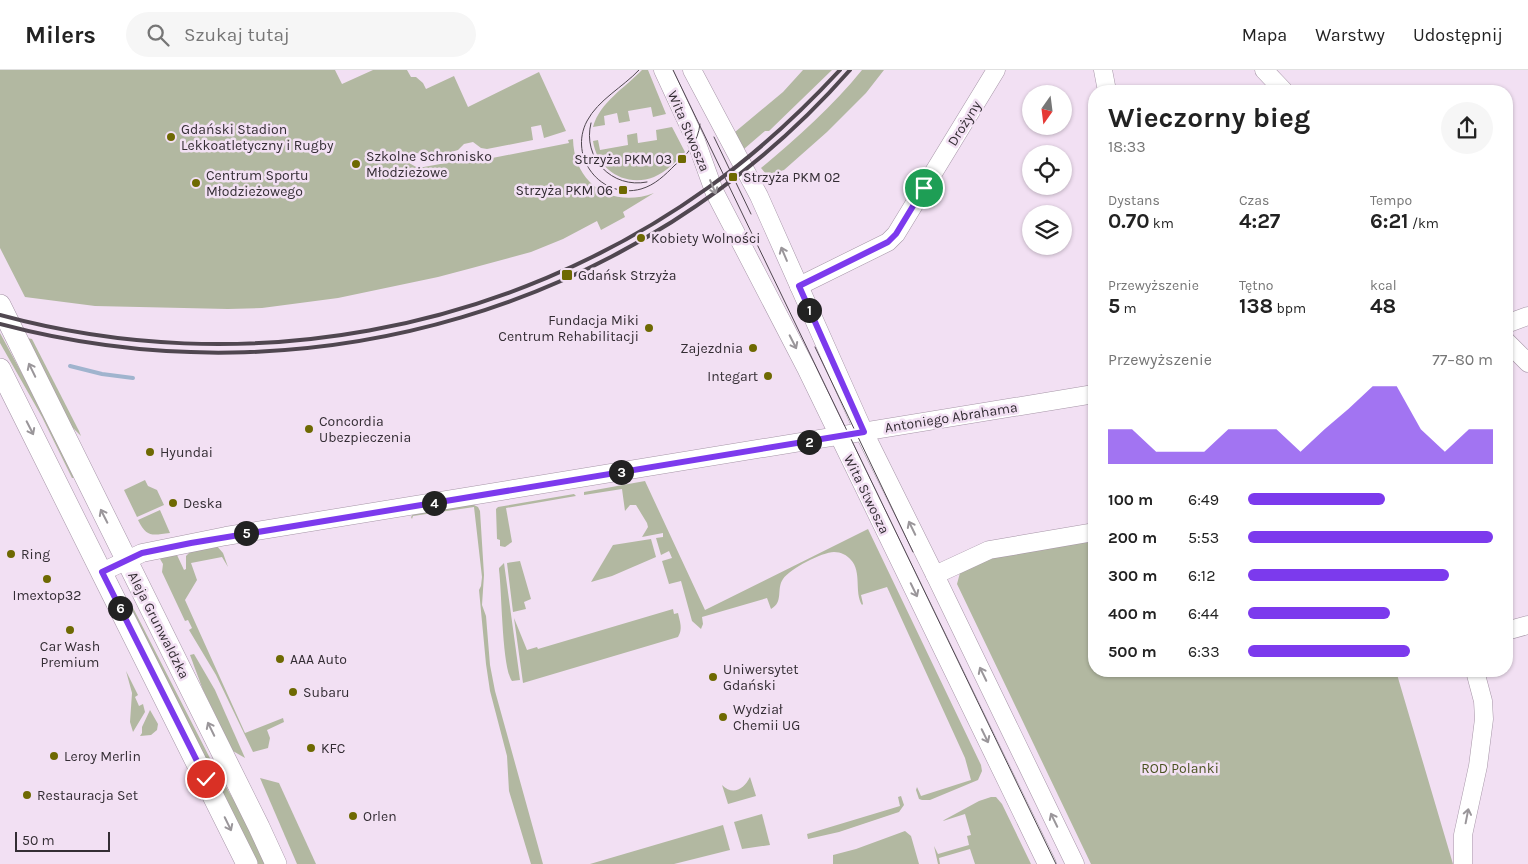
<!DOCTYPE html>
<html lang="pl">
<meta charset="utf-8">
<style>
:root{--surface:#fff;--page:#f6f6f6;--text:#222;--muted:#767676;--line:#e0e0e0;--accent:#7c3aed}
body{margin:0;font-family:Karla,sans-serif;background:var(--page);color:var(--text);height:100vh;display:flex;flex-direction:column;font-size:19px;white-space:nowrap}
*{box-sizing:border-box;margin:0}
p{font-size:16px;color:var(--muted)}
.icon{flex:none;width:28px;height:28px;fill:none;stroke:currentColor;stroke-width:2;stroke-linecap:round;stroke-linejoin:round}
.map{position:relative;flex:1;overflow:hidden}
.drawer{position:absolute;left:1088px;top:15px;width:425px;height:592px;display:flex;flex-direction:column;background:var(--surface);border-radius:20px;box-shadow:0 1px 4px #0004}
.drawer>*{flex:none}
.needle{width:32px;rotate:194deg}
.buttons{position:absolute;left:1022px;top:15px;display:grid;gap:10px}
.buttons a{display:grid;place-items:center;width:50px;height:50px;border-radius:50%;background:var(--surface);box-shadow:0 1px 4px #0004;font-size:25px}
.scale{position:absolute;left:15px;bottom:12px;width:95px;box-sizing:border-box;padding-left:5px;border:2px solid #342d34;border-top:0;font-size:14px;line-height:18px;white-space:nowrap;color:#342d34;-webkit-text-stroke:4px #f2e0f3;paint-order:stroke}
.pin{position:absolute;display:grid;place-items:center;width:42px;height:42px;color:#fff;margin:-21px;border:2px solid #fff;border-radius:50%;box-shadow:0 1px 5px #0007}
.km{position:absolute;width:25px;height:25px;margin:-12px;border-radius:50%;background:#222;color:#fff;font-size:14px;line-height:25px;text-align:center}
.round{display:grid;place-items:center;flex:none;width:52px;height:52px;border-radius:26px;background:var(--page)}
.headline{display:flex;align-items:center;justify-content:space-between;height:85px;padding:0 20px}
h1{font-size:28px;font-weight:700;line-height:38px}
.metrics{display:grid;grid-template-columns:repeat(3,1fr);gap:8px;height:85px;padding:5px 20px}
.metrics div{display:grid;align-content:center}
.metrics b{font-size:21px;font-weight:700}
.metrics small{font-size:14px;font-weight:400}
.metrics p{font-size:14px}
.chart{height:140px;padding:10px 20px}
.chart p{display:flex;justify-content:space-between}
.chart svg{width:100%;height:90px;margin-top:5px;fill:var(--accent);opacity:.7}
ul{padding:0 20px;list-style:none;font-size:16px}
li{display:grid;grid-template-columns:80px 60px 1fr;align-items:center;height:38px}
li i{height:12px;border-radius:6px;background:var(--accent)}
header{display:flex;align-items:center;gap:30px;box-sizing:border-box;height:70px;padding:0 25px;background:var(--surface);border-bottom:1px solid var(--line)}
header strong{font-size:24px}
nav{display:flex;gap:28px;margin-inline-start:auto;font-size:18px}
.search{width:350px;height:45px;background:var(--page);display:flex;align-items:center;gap:12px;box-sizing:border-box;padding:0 18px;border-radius:28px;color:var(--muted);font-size:19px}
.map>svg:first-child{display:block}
.green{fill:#b2b8a1}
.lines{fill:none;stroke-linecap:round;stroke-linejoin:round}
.stream{stroke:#a0b4ce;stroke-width:4}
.minor-casing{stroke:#a695a7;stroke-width:19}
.major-casing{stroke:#a695a7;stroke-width:22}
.minor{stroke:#fff;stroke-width:18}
.major{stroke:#fff;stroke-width:21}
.tram{stroke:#504750;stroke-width:1}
.rail{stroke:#504750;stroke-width:4}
.oneway{stroke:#9a969a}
.route-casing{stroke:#fff;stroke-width:10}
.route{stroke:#7c3aed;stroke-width:6}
.poi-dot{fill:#6e6902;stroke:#f2e0f3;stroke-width:2}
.labels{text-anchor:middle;stroke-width:5;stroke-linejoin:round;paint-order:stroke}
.street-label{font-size:14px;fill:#342d34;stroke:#f2e0f3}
.poi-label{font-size:14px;fill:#342d34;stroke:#f2e0f3;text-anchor:start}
.park-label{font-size:14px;fill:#4a5321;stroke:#f2e0f3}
</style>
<header>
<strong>Milers</strong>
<div class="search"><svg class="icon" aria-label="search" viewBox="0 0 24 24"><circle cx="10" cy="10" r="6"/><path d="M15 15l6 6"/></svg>Szukaj tutaj</div>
<nav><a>Mapa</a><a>Warstwy</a><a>Udostępnij</a></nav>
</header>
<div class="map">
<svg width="1528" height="794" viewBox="0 0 1528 794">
<rect width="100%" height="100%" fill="#f2e0f3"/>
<!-- green -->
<g class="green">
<path d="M0 0H335L342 14 373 0H407L411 7H416L423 13 426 19 454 6 468 37 539 2 566 61 544 68 541 55 531 57 533 70 487 79 481 78 473 72 464 74 458 80 441 85 427 86 417 83 405 85V87H409V93L418 98 457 91 482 90 569 73 568 70 573 69C574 114 612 139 654 123L623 142 625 147 601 160 597 151 563 169 531 182 472 198 438 207 338 228 262 238 228 239 95 236 25 227 0 178Z"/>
<path d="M642 0H648L666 44 653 47 651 37 628 41 630 51 619 53 617 43 604 46 605 55 593 57C600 32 625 18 642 0Z"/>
<path d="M803 0H832L769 61H765L744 79 735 62 783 22Z"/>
<path d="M862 0H884L866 23 827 62 784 100 774 103 766 104 761 98C797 68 833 36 862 0Z"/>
<path d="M672 57 685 82C677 91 666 102 654 107 626 118 597 100 593 71L598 70 600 80 628 75 627 65 637 63 638 73 657 70 656 60Z"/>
<path d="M0 263 38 333 74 408H72L42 347 0 273Z"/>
<path d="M27 268 32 269 79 361 81 366 71 356Z"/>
<path d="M145 410 148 416 157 420 164 435 137 447 124 420Z"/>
<path d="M645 411 705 540 868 459 981 695 982 701 978 710 930 730H922L919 729 916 720 917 717 921 726 971 710 965 688 887 517 861 525 863 534 862 535C854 522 862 502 851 490 847 485 841 482 834 482 822 482 790 499 783 509 776 519 784 532 771 539L767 528 702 547 703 554 701 559 692 551 681 511 669 514 662 491 672 488 669 481 661 485 656 468 663 467V463L642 467 648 457 647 453 636 435H630L625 441 622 419 584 425V422Z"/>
<path d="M574 424 576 426 506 438 512 472 505 477 500 476V470L497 469 496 439 498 437Z"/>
<path d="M472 434 478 437 480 441 484 505 482 535 486 546 490 595 495 621 543 794H531L509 721 507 686 490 621 486 594 479 520 481 516 482 507 474 437 413 446 412 449 411 447 414 443Z"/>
<path d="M160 440 170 463C152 465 147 468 138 450Z"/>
<path d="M1094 466V601H1396L1453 794H1091L957 514 961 499 994 483Z"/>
<path d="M651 469 656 487 612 506 591 512 613 475Z"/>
<path d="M216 475 223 483 228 497 222 487 191 493 197 510 185 530 245 663 283 648 284 652 267 660 270 668 268 678 253 682 216 605 189 560 192 558 188 550 185 551 162 502 163 494 160 489 163 486 175 483 177 485 184 500 186 499V486L190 482Z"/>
<path d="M520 491 531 529 524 532 526 539 513 542 507 493Z"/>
<path d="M504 493 520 610 512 611C502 598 502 522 499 500V498Z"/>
<path d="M129 530 215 698 249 756 267 794H257L128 532Z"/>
<path d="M673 539 674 544 678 543C680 552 683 559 678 567L523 613 514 548 527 580 537 577 538 579Z"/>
<path d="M194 584 215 620 245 688 233 681 203 620 190 585Z"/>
<path d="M126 601 138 625 135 627 139 636 143 634 145 642 133 662 130 652 132 623Z"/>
<path d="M150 640 158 654 157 660 151 665 140 666 142 663V657Z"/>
<path d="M750 707 756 726 728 734 722 715C733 726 744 719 750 707Z"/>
<path d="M260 708 279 713 316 794H297Z"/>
<path d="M901 726 904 735 899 742 839 762 808 769 807 764 900 736 898 727Z"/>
<path d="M991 727H996L1002 734 1031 794H975L970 779 939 788 940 794H938L934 776 938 784 969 775 967 766 971 765 965 744 943 751 944 750 979 731Z"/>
<path d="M762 744 770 775 742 779 734 752Z"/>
<path d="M723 755 730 780 674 794H590Z"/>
<path d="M905 761 911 766 919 794H833V785L856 779Z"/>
</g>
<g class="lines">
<!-- stream -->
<path class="stream" d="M70 296 102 304 133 308"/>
<!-- minor casing -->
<g class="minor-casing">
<g id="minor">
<path d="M663 0 696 71 714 121 806 298 1047 794"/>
<path d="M692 0 759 126 864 362 935 505 1075 794"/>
<path d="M1103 0 1107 21"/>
<path d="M1264 0 1284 21"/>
<path d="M799 216 888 172 896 164 996 0"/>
<path d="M1506 254 1528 246"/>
<path d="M1506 271 1528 293"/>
<path d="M102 502 142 483 226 466 1094 324"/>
<path d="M935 505 989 480 1094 462"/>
<path d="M1506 561 1528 555"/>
<path d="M1463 794V765L1478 696 1484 649 1483 631 1475 601"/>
</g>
</g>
<!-- major casing -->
<g class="major-casing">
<g id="major">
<path d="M0 235 259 757 276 794"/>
<path d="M0 299 247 794"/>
</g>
</g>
<!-- minor -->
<use href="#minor" class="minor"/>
<!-- major -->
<use href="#major" class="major"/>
<!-- tram -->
<g class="tram">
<path d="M639 0C623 17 598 30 587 51 568 87 601 130 641 119 655 115 665 105 675 95 688 84 698 72 700 54"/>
<path d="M673 0 1056 794"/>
<path d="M591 53C582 88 612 119 647 112"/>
<path d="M714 67 751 144"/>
<path d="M815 277 913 482"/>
</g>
<!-- rail -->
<g class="rail">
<path d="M0 245C242 311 506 263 709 117 757 83 800 43 840 0"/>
<path d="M0 254C307 336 640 239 850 0"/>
</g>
</g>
<!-- one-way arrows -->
<defs><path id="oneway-shaft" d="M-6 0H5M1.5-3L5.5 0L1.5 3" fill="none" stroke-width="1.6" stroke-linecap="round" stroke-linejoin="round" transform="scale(1.25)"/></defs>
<g class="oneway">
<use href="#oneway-shaft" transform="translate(713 117) rotate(67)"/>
<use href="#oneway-shaft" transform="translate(784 184) rotate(-113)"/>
<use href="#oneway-shaft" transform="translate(793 272) rotate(63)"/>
<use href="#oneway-shaft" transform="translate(32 300) rotate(-116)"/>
<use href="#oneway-shaft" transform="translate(30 358) rotate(63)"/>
<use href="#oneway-shaft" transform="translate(104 446) rotate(-117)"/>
<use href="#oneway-shaft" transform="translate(912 458) rotate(-116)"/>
<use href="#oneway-shaft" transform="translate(914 520) rotate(64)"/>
<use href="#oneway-shaft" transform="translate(983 604) rotate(-116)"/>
<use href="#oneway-shaft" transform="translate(211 659) rotate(-116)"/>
<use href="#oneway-shaft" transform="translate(985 666) rotate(64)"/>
<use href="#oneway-shaft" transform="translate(1467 746) rotate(-79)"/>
<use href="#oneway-shaft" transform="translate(1054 750) rotate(-116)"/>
<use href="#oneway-shaft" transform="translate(228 754) rotate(64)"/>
</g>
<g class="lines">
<!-- route casing -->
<g class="route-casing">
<path id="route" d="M206 709 102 502 142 483 191 473 864 362 799 216 888 172 896 164 924 118"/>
</g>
<!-- route -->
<use href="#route" class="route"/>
</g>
<!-- markers -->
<g class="poi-dot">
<circle cx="171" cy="67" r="5"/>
<rect x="677" y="84" width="10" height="10" rx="2.5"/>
<circle cx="356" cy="94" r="5"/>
<rect x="728" y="102" width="10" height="10" rx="2.5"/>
<circle cx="196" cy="113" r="5"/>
<rect x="618" y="115" width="10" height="10" rx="2.5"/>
<circle cx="641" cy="168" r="5"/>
<rect x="561" y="199" width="12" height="12" rx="2.5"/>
<circle cx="649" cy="258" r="5"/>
<circle cx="753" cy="278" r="5"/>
<circle cx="768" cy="306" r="5"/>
<circle cx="309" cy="359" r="5"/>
<circle cx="150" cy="382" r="5"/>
<circle cx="173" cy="433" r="5"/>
<circle cx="11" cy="484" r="5"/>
<circle cx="47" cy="509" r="5"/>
<circle cx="70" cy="560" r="5"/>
<circle cx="280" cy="589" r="5"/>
<circle cx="713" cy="607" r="5"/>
<circle cx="293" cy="622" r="5"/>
<circle cx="723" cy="647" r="5"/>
<circle cx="311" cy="678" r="5"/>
<circle cx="54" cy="686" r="5"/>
<circle cx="27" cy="725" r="5"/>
<circle cx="353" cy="746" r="5"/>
</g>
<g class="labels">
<!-- street labels -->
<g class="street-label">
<text transform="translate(964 53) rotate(-58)" y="5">Drożyny</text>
<text transform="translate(689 61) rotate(67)" y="5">Wita Stwosza</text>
<text transform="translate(951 347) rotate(-9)" y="5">Antoniego Abrahama</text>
<text transform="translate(867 424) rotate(64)" y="5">Wita Stwosza</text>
<text transform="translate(159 555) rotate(63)" y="5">Aleja Grunwaldzka</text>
</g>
<!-- poi labels -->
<g class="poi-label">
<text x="181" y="64">Gdański Stadion<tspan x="181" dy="16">Lekkoatletyczny i Rugby</tspan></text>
<text x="366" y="91">Szkolne Schronisko<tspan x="366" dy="16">Młodzieżowe</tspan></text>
<text x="672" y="94" text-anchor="end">Strzyża PKM 03</text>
<text x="206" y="110">Centrum Sportu<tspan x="206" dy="16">Młodzieżowego</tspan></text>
<text x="743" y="112">Strzyża PKM 02</text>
<text x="613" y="125" text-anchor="end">Strzyża PKM 06</text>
<text x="651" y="173">Kobiety Wolności</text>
<text x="578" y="210">Gdańsk Strzyża</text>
<text x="639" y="255" text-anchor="end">Fundacja Miki<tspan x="639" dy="16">Centrum Rehabilitacji</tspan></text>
<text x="743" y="283" text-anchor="end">Zajezdnia</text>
<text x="758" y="311" text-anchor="end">Integart</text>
<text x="319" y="356">Concordia<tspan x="319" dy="16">Ubezpieczenia</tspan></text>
<text x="160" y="387">Hyundai</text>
<text x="183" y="438">Deska</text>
<text x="21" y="489">Ring</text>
<text x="47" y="530" text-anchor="middle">Imextop32</text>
<text x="70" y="581" text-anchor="middle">Car Wash<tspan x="70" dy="16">Premium</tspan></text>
<text x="290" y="594">AAA Auto</text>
<text x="723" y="604">Uniwersytet<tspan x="723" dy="16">Gdański</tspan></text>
<text x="303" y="627">Subaru</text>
<text x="733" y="644">Wydział<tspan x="733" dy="16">Chemii UG</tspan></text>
<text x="321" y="683">KFC</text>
<text x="64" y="691">Leroy Merlin</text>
<text x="37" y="730">Restauracja Set</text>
<text x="363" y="751">Orlen</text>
</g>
<!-- park labels -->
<g class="park-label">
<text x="1180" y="703">ROD Polanki</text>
</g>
</g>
</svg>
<div class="buttons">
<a><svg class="needle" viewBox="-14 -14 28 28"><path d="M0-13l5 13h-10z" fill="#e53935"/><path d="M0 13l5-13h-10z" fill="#767676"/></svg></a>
<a><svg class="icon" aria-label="locate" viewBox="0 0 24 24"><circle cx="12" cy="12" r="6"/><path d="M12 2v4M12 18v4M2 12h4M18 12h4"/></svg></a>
<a><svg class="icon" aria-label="layers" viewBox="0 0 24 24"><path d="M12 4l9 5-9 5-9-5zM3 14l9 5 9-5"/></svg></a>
</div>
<div class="scale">50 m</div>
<div class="pin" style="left:924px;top:118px;background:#1e9e55"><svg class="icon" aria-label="arrive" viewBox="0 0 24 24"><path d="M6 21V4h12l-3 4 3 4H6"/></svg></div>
<div class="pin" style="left:206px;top:709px;background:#d93025"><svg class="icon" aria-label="check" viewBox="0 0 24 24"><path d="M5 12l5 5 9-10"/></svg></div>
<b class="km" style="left:809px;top:240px">1</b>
<b class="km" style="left:809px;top:372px">2</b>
<b class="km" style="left:621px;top:402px">3</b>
<b class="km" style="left:434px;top:433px">4</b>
<b class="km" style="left:246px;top:463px">5</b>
<b class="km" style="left:120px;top:538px">6</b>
<section class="drawer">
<div class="headline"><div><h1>Wieczorny bieg</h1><p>18:33</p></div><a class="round"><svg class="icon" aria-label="share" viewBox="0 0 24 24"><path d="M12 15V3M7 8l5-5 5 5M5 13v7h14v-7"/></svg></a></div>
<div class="metrics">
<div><p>Dystans</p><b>0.70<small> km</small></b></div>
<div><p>Czas</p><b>4:27</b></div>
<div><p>Tempo</p><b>6:21<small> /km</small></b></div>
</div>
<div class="metrics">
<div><p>Przewyższenie</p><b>5<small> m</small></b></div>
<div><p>Tętno</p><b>138<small> bpm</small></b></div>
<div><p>kcal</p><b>48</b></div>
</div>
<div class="chart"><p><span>Przewyższenie</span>77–80 m</p>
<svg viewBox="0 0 160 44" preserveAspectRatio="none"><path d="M0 44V27L10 27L20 38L30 38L40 38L50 27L60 27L70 27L80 38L90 27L100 17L110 6L120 6L130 27L140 38L150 27L160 27V44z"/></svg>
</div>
<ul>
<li><b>100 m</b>6:49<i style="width:56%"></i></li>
<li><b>200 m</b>5:53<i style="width:100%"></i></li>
<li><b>300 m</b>6:12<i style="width:82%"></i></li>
<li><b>400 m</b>6:44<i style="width:58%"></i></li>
<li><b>500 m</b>6:33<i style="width:66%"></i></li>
</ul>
</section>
</div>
